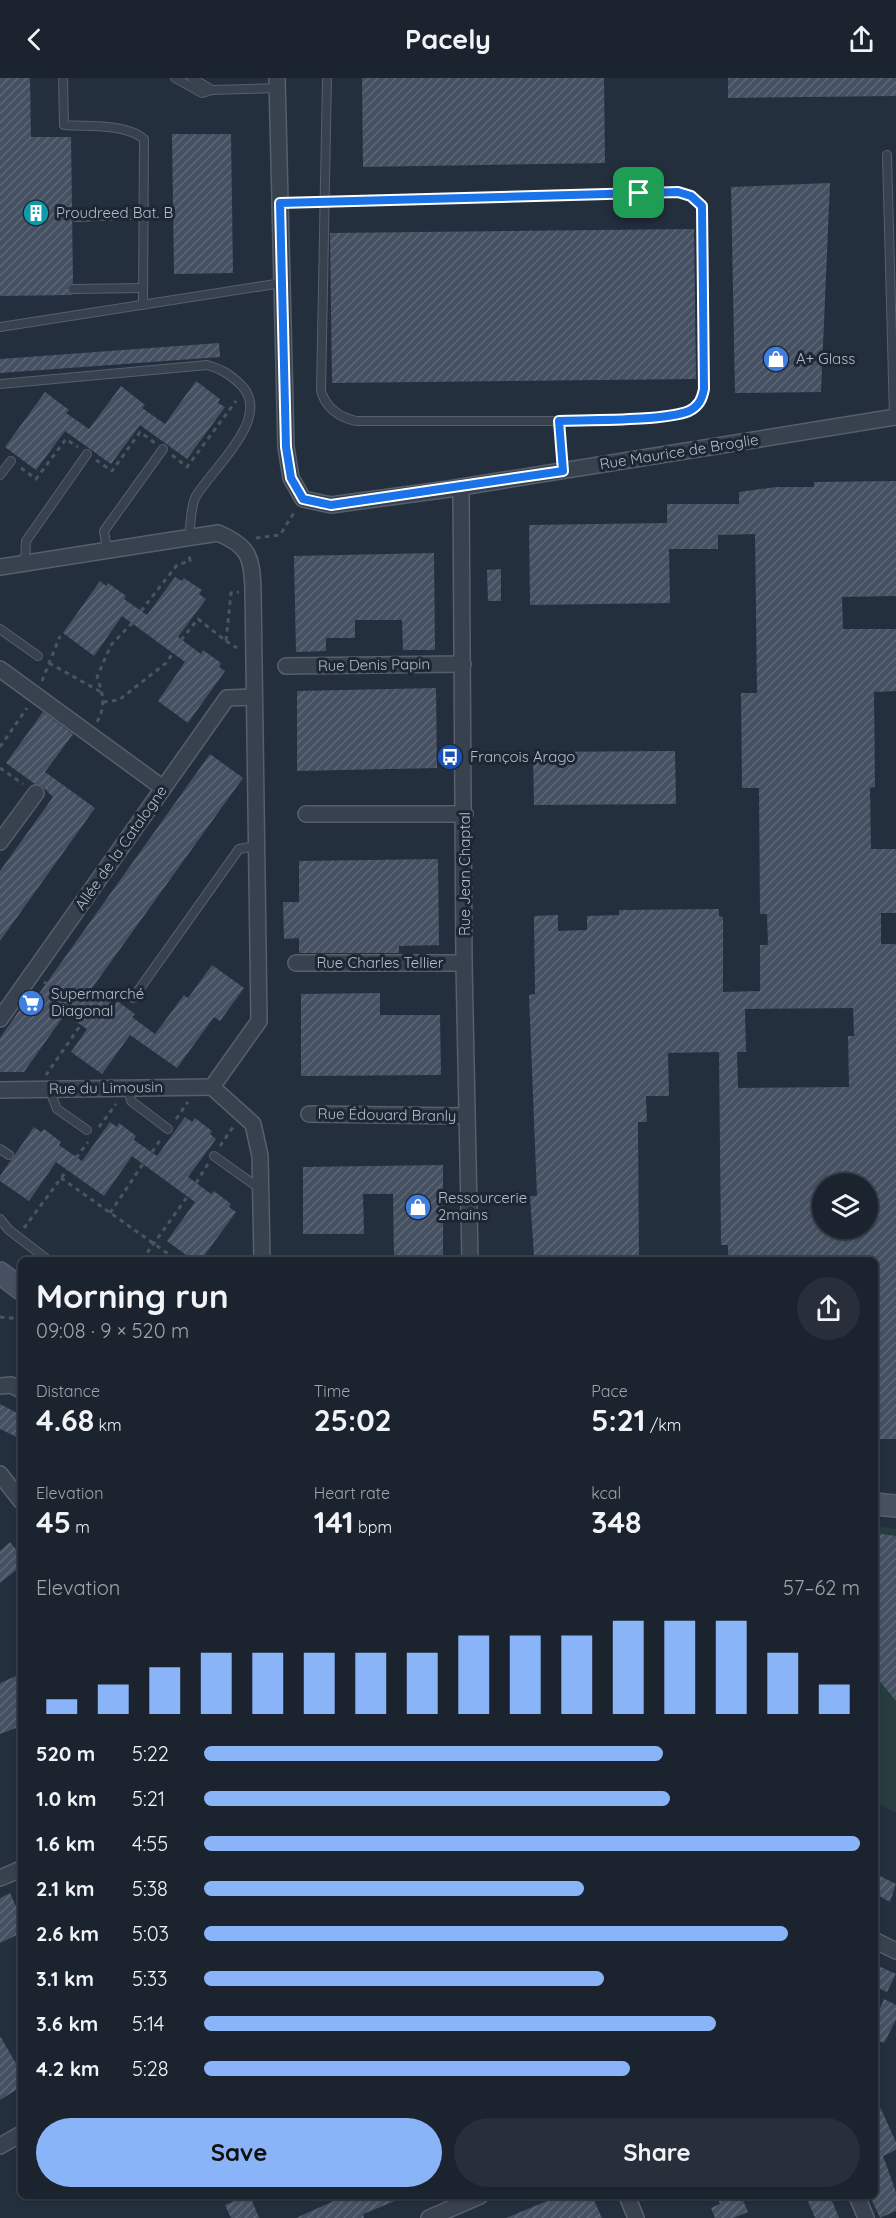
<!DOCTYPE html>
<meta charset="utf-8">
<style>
:root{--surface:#1b232e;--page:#282f3a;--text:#f1f3f6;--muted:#a0a4aa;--line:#39404a;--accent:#8ab4f8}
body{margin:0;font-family:Quicksand,sans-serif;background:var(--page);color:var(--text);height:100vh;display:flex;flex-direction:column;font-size:22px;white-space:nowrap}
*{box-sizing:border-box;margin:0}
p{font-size:20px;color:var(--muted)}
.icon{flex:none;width:33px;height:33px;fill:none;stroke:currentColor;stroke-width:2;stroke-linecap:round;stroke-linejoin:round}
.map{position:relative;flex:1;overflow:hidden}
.sheet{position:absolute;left:18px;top:1179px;width:860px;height:942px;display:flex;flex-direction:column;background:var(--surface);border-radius:9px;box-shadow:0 2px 4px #0004,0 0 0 2px var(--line)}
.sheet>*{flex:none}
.fabs{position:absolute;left:812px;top:1095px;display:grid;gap:12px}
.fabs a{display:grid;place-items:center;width:66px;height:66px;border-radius:50%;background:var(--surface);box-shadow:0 2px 4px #0004,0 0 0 2px var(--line);font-size:30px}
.pin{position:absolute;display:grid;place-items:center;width:51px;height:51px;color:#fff;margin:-26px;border-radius:12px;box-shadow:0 3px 9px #0006}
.round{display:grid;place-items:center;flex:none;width:63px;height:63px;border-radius:32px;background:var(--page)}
.summary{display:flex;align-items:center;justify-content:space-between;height:102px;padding:0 18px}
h1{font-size:33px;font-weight:700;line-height:45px}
.metrics{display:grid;grid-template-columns:repeat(3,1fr);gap:9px;height:102px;padding:6px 18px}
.metrics div{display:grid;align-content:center}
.metrics b{font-size:30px;font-weight:700}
.metrics small{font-size:16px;font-weight:400}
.metrics p{font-size:16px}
.chart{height:168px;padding:12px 18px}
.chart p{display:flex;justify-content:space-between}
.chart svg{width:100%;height:108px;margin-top:6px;stroke:var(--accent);stroke-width:6}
.action{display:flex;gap:12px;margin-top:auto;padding:12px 18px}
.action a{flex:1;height:69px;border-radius:36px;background:var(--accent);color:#111;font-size:24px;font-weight:700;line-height:69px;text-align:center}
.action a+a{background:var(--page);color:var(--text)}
ul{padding:0 18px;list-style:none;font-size:20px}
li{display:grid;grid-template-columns:96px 72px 1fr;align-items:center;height:45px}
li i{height:15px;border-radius:8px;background:var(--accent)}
header{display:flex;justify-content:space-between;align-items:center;height:78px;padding:0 18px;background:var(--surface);font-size:27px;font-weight:700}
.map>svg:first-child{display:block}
.green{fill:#263c3f}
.building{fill:url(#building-hatch);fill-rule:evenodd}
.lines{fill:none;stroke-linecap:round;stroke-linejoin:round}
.lane-casing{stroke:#565f6c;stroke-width:10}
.street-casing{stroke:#565f6c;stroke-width:18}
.secondary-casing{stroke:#565f6c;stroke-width:24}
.path{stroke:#44595c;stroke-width:3;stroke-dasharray:4.5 4.5;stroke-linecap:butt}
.lane{stroke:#38414e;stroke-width:8}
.street{stroke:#38414e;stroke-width:15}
.secondary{stroke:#465061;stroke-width:21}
.route-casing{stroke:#fff;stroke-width:12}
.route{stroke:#1a73e8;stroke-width:8}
.labels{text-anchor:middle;stroke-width:6;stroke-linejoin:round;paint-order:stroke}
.poi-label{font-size:15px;fill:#b4bcc9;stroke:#1d2633;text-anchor:start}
.street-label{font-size:15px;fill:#b4bcc9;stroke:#1d2633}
</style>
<header><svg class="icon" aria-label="back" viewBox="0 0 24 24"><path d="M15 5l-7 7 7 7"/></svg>Pacely<svg class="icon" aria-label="share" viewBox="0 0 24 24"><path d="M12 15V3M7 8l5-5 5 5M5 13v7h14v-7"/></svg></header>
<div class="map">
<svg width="896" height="2140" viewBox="0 0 896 2140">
<defs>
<pattern id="building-hatch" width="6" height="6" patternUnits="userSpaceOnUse" patternTransform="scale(1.5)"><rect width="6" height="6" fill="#455162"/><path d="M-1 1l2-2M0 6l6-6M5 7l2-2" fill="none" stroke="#5d6877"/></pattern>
</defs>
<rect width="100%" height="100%" fill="#242f3e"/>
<!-- green -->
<path class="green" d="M874 1448 896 1451V1735L875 1724Z"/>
<!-- building -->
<g class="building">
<path d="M0 0H30L31 59H71L73 205 67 210 72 217 0 218Z"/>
<path d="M362 0H604L605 85 363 89Z"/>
<path d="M728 0H896V18L728 20Z"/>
<path d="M172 56H231L233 195 174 196Z"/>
<path d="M830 105 821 314 735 315 731 109Z"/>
<path d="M694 151 696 301 332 305 330 155Z"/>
<path d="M219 265 220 279 0 295V281Z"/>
<path d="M196 303 220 321 218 325 225 329 187 381 140 347 111 386 65 353 36 392 5 369 45 314 69 332 66 335 89 351 121 308 145 327 142 330 165 346Z"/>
<path d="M896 403V518L842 519 843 551H896V613L874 614 875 709 870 710 871 771H896V835H881V866H896V1361H874V1182H728V1167H721L719 974 668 975 669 1018H646L647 1044H638L639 1182H562V1177L534 1178 530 1118H537L529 917 535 916 534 838 558 837V853L587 852V838L619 837V832L719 831V838L723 839V914L760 913V867H768L767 836H760L759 710H742L741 615H757L755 456 718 457V471H669L670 525 530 527 529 447 667 445V426H739V414L776 409H814V404ZM853 930 854 958H848L849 1009 738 1010 737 974H746L745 931ZM822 1106H867V1150H822Z"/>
<path d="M434 475 435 572H403L402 542H355V560H326V573L296 574 294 478Z"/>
<path d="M501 491V523H488L487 492Z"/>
<path d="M175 499 182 503 184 500 202 512 199 516 206 521 178 559 201 576 203 572 221 585 219 589 225 593 188 645 158 623 185 584 122 538 94 578 63 555 100 503 106 508 108 505 126 518 124 521 147 537Z"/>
<path d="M436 610 437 690 297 693V613Z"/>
<path d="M43 634 73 656 45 694 95 730 0 863V793L53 719 41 707 35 706 6 685Z"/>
<path d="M675 673 676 726 534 727 533 674Z"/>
<path d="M210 676 243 700 92 910 115 926 117 923 135 936 132 939 155 956 184 917 188 920 212 887 244 910 220 943 214 939 177 990 130 957 102 996 71 974 87 951 65 936 24 994H0V960L33 913 38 917Z"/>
<path d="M438 781 439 867 399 868V875H299V860L284 861 283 824H299V783Z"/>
<path d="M380 915V937H440L441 997 301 998V916Z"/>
<path d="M185 1039 192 1044 195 1040 212 1053 210 1056 216 1061 188 1099 211 1116 214 1113 231 1126 229 1129 236 1134 201 1182H193L167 1163 195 1124 132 1078 104 1118 56 1084 29 1123 0 1103V1098L34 1049 41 1054 44 1051 61 1064 59 1067 82 1083 110 1044 117 1049 119 1045 136 1058 134 1062 157 1078Z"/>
<path d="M443 1087V1182H394L393 1116H363L364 1156H303V1089Z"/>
<path d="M0 1326 21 1337V1361L0 1351Z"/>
<path d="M874 1455 896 1458V1623L874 1596Z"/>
<path d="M10 1464 21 1478V1488L0 1505V1473Z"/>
<path d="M21 1596V1648L0 1656V1605Z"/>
<path d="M874 1795 896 1806 890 1824 874 1815Z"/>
<path d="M10 1815 21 1840V1855L0 1865V1820Z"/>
<path d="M874 1886 896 1896 887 1914 874 1908Z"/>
<path d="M884 1921 896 1927V1942L884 1965 874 1961V1936L878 1935Z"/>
<path d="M0 1958 21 1994V2009L0 2022Z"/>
<path d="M874 2016 896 2064V2072L883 2078 896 2114V2133L880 2140 870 2118H874Z"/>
<path d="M246 2118H250L259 2140H231L225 2127Z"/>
<path d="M345 2118H405V2119L363 2136 364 2140H296Z"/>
<path d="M559 2118H592L602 2140H506Z"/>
<path d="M717 2118H741L748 2134 733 2140H715L711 2130 720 2126Z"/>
<path d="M806 2118H830L839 2140H815Z"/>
</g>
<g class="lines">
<!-- lane casing -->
<g class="lane-casing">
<g id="lane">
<path d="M63 0 64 47C88 49 125 45 144 61L143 227"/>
<path d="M175 0 202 15 212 12 278 10"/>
<path d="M192 0 212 12"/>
<path d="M327 0 321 313C326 330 339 339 356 343H559"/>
<path d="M887 77 894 339"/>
<path d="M280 125 678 114 691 118 702 128 704 311C702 321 699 328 689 333 665 343 589 342 559 343L563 393"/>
<path d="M76 139 144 136"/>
<path d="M73 211 143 210"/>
<path d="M0 249 282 205"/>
<path d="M0 306 207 287C222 291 231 297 242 308 272 340 213 390 196 418 190 429 191 447 189 459"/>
<path d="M0 397 11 383"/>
<path d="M107 472 104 453 163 371"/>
<path d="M25 485 26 463 87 376"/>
<path d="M0 551 38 578"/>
<path d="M133 920 239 771 256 768"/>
<path d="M128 1010 131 1023 168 1051"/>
<path d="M49 1011 57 1031 87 1052"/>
<path d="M0 1071 9 1077"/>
<path d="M214 1078 259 1110"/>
<path d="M0 1141 9 1152 48 1182"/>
</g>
</g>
<!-- street casing -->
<g class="street-casing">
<g id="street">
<path d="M277 0 286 369 291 400 303 421 331 427 449 411 896 339"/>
<path d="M461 409 464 885 470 1182"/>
<path d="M0 489 218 455C249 468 252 479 253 512L259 943 212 1009"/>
<path d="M286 588 463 586"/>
<path d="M0 591 163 710"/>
<path d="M306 736H465"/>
<path d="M0 764 36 715"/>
<path d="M296 885H464"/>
<path d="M0 941 227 620 254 619"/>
<path d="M212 1009 253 1046 260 1078 262 1182"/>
<path d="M0 1012 212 1009"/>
<path d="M309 1036 466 1038"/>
<path d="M0 1308 11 1307 21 1312"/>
<path d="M0 1396 21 1423"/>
<path d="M0 1800 21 1791"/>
<path d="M874 1862 896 1873"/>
<path d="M0 2068 21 2056"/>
<path d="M627 2118 636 2140"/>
<path d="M857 2118 866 2140"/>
<path d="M429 2140 480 2118"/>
</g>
</g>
<!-- secondary casing -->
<g class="secondary-casing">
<g id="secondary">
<path d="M0 1195 21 1211"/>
<path d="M874 1426 896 1428"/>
</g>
</g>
<!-- path -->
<g class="path">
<path d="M172 377 187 389 236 323"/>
<path d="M96 382 112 393 140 354 155 365"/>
<path d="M21 390 36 401 66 361 78 369"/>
<path d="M256 460 280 457 295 433"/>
<path d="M141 533 177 487 190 483 189 476"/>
<path d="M181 562 198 541 226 563 231 515 239 514"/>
<path d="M226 563 237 570"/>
<path d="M49 585 101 614"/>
<path d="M42 603 60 558"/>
<path d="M103 624 119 622 166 585 175 572"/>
<path d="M97 644C106 628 103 616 97 599L111 567 135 542"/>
<path d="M0 669 27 630"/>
<path d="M0 690 23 706"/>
<path d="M44 904 89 935 46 997"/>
<path d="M176 1041 188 1024"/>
<path d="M99 1049 116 1026"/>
<path d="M220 1068 233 1049"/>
<path d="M152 1074 161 1061"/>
<path d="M76 1080 88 1064"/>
<path d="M61 1100 177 1182"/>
<path d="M196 1105 208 1086"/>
<path d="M110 1135 145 1083"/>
<path d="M24 1150 70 1088"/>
<path d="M142 1182 190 1115"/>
<path d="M0 1239 21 1241"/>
</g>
<!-- lane -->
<use href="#lane" class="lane"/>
<!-- street -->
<use href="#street" class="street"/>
<!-- secondary -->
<use href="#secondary" class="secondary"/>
</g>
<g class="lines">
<!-- route casing -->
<g class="route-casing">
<path id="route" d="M678 114 691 118 702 128 704 311C702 321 699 328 689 333 665 343 589 342 559 343L563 393 331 427 303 421 291 400 286 369 280 125Z"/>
</g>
<!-- route -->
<use href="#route" class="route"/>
</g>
<!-- icons -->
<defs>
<g id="building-disc" transform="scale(1.35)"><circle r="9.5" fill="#0f9aa8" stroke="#1d2633"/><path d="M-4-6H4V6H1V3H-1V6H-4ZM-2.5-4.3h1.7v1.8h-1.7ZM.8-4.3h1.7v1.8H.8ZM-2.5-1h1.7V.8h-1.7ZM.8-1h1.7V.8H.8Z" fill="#fff"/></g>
<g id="shop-disc" transform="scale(1.35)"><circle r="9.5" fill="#3f7fe0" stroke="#1d2633"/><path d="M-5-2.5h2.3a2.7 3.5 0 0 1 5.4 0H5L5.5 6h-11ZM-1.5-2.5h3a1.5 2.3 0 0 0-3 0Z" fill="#fff"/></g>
<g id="bus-disc" transform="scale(1.35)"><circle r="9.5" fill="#1a4fb4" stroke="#1d2633"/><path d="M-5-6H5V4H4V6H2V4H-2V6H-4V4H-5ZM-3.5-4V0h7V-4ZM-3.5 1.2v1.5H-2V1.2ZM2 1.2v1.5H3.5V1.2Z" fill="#fff"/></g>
<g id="supermarket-disc" transform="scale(1.35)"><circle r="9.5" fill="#3f7fe0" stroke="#1d2633"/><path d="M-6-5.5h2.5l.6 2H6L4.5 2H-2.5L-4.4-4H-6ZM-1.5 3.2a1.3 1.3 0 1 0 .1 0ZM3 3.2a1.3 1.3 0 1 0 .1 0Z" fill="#fff"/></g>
</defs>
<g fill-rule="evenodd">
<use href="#building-disc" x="36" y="135"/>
<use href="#shop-disc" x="776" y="281"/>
<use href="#bus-disc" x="450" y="679"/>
<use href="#supermarket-disc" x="31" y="925"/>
<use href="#shop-disc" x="418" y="1129"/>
</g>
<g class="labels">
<!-- poi labels -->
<g class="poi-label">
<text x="56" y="140">Proudreed Bat. B</text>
<text x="796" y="286">A+ Glass</text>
<text x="470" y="684">François Arago</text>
<text x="51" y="921">Supermarché<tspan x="51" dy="17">Diagonal</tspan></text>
<text x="438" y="1125">Ressourcerie<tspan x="438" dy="17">2mains</tspan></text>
</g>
<!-- street labels -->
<g class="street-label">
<text transform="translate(679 374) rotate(-9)" y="5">Rue Maurice de Broglie</text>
<text transform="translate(374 587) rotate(-1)" y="5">Rue Denis Papin</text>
<text transform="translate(121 770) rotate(-55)" y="5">Allée de la Catalogne</text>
<text transform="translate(465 796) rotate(-90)" y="5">Rue Jean Chaptal</text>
<text x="380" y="890">Rue Charles Tellier</text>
<text transform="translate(106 1010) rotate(-1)" y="5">Rue du Limousin</text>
<text transform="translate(387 1037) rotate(1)" y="5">Rue Édouard Branly</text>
</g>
</g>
</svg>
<div class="fabs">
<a><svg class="icon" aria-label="layers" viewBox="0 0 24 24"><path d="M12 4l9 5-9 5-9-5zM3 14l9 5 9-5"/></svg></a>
</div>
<div class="pin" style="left:639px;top:115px;background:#1e9e55"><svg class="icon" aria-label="arrive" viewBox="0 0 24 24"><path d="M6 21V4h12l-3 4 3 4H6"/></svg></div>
<section class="sheet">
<div class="summary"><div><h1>Morning run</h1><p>09:08 · 9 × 520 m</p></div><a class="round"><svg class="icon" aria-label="share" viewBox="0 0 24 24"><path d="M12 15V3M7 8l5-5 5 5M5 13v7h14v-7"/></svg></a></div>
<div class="metrics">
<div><p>Distance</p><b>4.68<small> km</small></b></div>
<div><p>Time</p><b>25:02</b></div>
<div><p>Pace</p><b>5:21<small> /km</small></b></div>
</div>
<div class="metrics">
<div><p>Elevation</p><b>45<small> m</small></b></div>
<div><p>Heart rate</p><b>141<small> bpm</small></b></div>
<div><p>kcal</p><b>348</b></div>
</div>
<div class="chart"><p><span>Elevation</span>57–62 m</p>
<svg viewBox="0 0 160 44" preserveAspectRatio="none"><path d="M5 44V38M15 44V32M25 44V25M35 44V19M45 44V19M55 44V19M65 44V19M75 44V19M85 44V12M95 44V12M105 44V12M115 44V6M125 44V6M135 44V6M145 44V19M155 44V32"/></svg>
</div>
<ul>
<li><b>520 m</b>5:22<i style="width:70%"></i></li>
<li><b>1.0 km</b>5:21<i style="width:71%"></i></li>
<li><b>1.6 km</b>4:55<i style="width:100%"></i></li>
<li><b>2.1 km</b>5:38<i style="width:58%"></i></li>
<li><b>2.6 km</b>5:03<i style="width:89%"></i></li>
<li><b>3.1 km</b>5:33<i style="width:61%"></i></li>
<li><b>3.6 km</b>5:14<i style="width:78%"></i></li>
<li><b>4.2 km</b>5:28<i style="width:65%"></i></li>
</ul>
<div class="action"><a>Save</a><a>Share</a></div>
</section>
</div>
